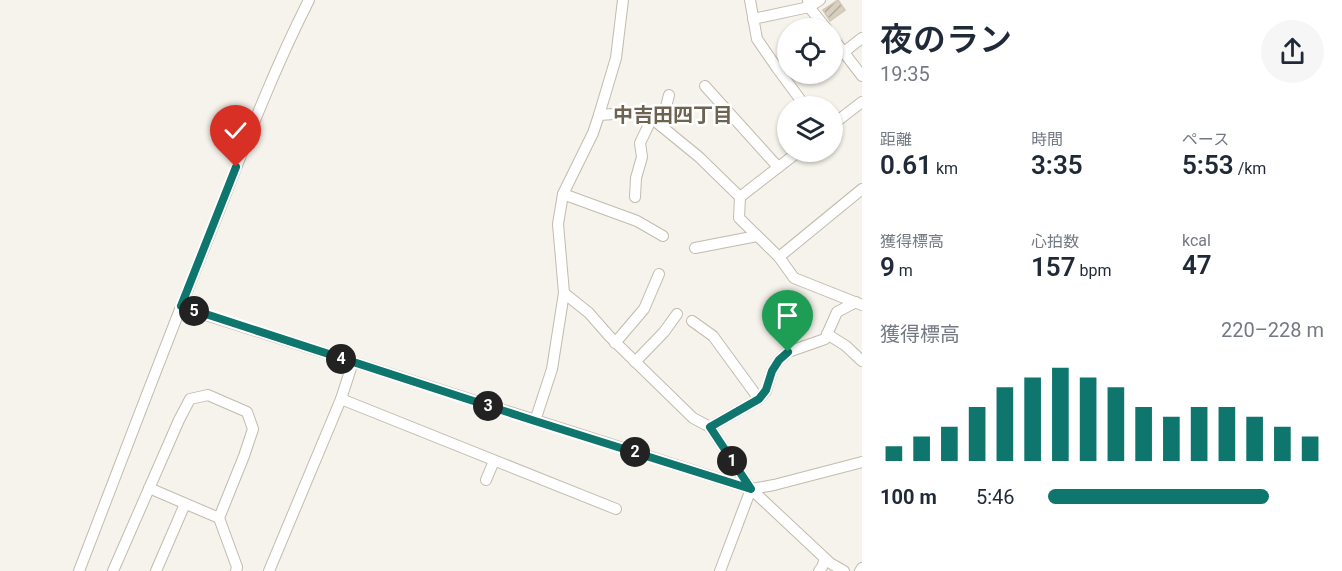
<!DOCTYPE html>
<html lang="ja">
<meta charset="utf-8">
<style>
:root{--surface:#fff;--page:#f6f6f7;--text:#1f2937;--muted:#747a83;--accent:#0f766e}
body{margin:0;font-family:Roboto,"Noto Sans JP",sans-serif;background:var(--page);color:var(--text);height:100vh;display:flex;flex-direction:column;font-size:22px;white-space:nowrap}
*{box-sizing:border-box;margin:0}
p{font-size:20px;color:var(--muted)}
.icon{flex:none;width:33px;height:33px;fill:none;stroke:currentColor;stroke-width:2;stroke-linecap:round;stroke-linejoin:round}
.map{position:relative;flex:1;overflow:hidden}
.details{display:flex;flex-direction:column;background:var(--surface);width:480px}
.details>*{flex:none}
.buttons{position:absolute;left:777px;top:18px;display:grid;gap:12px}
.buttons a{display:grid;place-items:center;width:66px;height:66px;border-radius:50%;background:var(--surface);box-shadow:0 2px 4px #0004;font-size:30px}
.pin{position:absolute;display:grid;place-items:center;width:51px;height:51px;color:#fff;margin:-62px -26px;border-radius:50% 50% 50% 0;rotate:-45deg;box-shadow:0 0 6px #0007}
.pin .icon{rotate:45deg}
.km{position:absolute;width:30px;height:30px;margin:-15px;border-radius:50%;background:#222;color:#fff;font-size:16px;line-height:30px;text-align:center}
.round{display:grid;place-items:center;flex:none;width:63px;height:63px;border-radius:32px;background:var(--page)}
.summary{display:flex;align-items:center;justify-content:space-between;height:102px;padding:0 18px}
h1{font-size:33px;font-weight:600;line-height:45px}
.figures{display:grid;grid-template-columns:repeat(3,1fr);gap:9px;height:102px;padding:6px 18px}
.figures div{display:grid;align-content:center}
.figures b{font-size:26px;font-weight:600}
.figures small{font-size:16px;font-weight:400}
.figures p{font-size:16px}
.chart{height:168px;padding:12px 18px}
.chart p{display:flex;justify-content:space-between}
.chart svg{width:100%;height:108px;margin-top:6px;stroke:var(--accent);stroke-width:6}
ul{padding:0 18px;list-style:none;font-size:20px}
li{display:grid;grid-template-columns:96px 72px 1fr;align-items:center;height:45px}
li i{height:15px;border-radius:8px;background:var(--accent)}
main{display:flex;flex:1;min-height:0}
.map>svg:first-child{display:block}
.building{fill:url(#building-hatch);stroke:#d3c7b4;stroke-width:1.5}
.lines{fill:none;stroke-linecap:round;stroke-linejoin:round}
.minor-casing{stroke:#c2bbae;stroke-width:12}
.minor{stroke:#fff;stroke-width:10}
.route-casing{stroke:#fff;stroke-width:12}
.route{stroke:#0f766e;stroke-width:8}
.labels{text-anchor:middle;stroke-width:5;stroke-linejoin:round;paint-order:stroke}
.neighbourhood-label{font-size:20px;font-weight:bold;fill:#6e6250;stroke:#fff}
</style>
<main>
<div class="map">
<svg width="862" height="571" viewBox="0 0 862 571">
<defs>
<pattern id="building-hatch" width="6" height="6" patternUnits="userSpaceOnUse" patternTransform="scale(1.5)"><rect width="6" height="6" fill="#d8cfc1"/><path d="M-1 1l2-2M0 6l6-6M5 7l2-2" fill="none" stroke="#b1aa9e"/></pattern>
</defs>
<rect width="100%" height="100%" fill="#f6f3ec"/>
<!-- building -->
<path class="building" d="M838 0 845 10 830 21 823 10Z"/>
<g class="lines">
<!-- minor casing -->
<g class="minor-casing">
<g id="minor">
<path d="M750 0 757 39 777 68 805 106"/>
<path d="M808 0 809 7 826 28"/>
<path d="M753 19 809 7 820 0"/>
<path d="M832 37 862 76"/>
<path d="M844 52 862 38"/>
<path d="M705 86 778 167"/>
<path d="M599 115 644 112 699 157 740 197 739 218 779 257 794 278 862 305"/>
<path d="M832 125 862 102"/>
<path d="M661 126 669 95"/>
<path d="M563 194 637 221 663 236"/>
<path d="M635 197 636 178 642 157 640 143 652 118"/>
<path d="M740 197 798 152"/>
<path d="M695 248 757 236"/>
<path d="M779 257 862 189"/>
<path d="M564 293 589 313 610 337 693 418 710 427 751 489 830 563 844 571"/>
<path d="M181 307 751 489 774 485 862 462"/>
<path d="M692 321 713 336 759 399"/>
<path d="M827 334 846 346 862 361"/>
<path d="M615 343 644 309 659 274"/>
<path d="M635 362 664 332 677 314"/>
<path d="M341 399 616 509"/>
<path d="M535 421 552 369 564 293 558 224 563 194 593 133 599 115 616 58 623 0"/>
<path d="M710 427 759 399 766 391 772 371 779 360 788 352 825 339 837 312 856 302"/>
<path d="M486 480 494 461"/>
<path d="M149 488 219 518"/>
<path d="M79 571C125 452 170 332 218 214 246 142 274 69 309 0"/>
<path d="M113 571 179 420 190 399 208 395 247 412 253 429 244 456 219 518 237 567 236 571"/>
<path d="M156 571 185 504"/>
<path d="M269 571 341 399 353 362"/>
<path d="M720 571 751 489"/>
<path d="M819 571 822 567 825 559"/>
<path d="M860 571 862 568"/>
</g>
</g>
<!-- minor -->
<use href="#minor" class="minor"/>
</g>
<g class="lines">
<!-- route casing -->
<g class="route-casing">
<path id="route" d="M236 167 181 306 535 421 751 489 710 427 759 399 766 390 772 371 779 360 788 352"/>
</g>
<!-- route -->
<use href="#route" class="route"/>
</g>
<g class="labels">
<!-- neighbourhood labels -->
<g class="neighbourhood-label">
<text x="673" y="122">中吉田四丁目</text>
</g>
</g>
</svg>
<div class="buttons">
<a><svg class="icon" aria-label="locate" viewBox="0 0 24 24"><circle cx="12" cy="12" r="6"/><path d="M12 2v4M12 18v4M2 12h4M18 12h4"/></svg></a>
<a><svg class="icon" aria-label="layers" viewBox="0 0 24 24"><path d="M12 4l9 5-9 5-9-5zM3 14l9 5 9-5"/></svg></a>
</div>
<div class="pin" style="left:788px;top:352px;background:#1e9e55"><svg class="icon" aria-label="arrive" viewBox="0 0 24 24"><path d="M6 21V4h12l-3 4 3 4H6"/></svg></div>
<div class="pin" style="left:236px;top:167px;background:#d93025"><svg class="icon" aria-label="check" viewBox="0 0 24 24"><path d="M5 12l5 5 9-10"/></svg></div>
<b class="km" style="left:732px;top:461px">1</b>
<b class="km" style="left:635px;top:452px">2</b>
<b class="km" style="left:488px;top:406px">3</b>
<b class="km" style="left:341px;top:359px">4</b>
<b class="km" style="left:194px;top:311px">5</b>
</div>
<section class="details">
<div class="summary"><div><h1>夜のラン</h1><p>19:35</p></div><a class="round"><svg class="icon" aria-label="share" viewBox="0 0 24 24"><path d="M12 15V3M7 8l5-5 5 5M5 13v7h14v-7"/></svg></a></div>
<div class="figures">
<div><p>距離</p><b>0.61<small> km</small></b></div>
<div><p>時間</p><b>3:35</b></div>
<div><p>ペース</p><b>5:53<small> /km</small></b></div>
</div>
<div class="figures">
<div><p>獲得標高</p><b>9<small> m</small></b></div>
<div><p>心拍数</p><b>157<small> bpm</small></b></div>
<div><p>kcal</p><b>47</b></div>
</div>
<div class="chart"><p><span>獲得標高</span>220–228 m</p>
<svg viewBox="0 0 160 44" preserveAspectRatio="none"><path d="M5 44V38M15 44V34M25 44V30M35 44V22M45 44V14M55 44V10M65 44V6M75 44V10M85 44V14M95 44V22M105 44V26M115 44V22M125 44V22M135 44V26M145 44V30M155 44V34"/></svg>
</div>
<ul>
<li><b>100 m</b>5:46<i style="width:80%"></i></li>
</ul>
</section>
</main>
